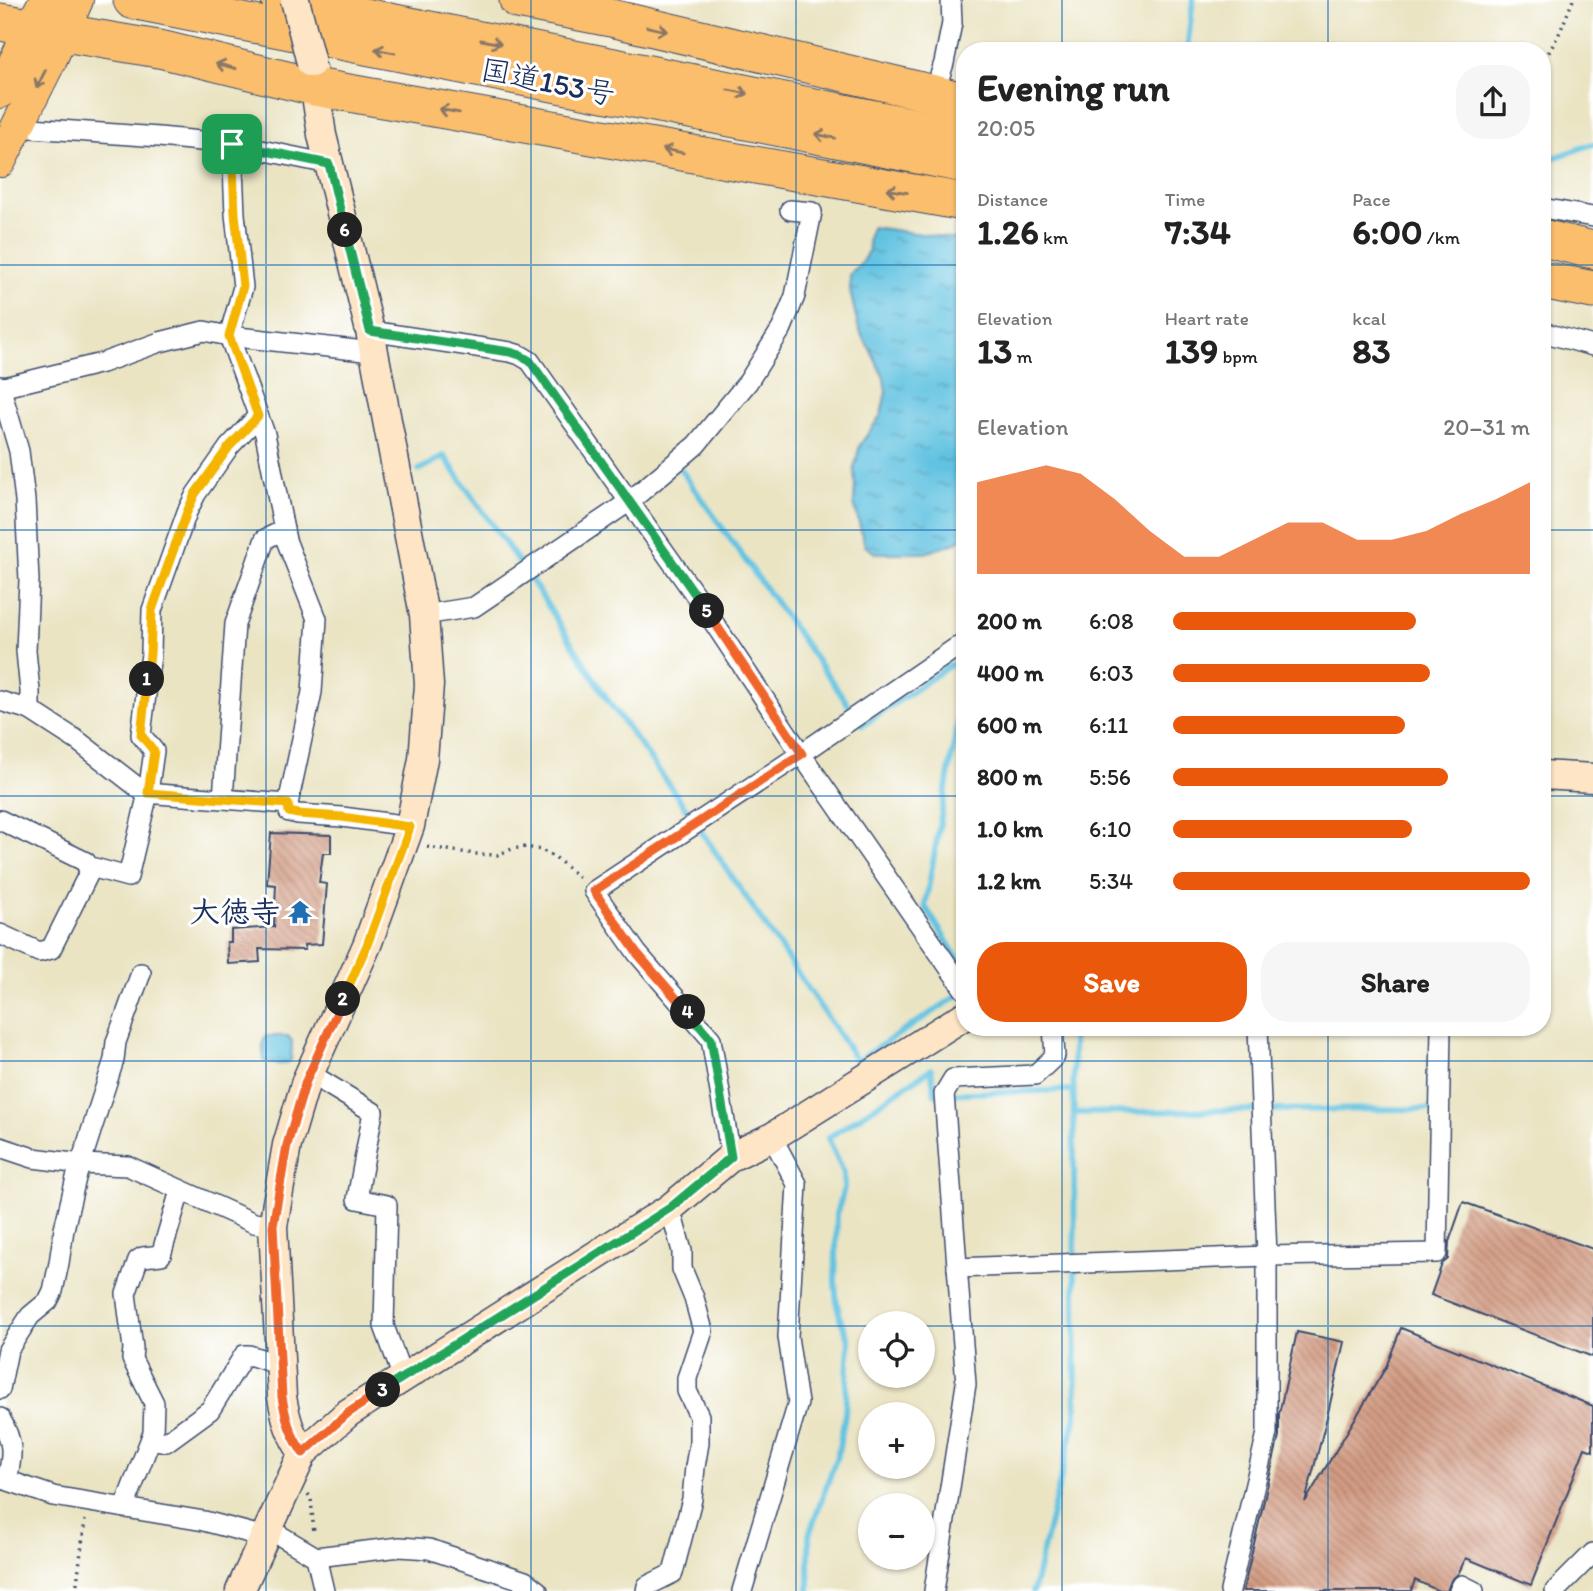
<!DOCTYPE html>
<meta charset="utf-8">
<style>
:root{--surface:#fff;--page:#f6f6f6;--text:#222;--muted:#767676;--accent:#ea580c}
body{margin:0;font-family:Itim,"Klee One",sans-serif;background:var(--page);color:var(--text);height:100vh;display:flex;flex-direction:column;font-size:26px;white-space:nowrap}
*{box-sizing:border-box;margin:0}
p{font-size:23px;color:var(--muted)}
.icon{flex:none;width:38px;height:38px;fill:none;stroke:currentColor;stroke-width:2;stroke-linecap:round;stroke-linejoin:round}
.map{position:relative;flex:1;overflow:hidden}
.side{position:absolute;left:956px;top:42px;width:595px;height:994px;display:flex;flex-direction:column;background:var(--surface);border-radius:28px;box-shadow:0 2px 5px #0004}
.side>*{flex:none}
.controls{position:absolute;left:858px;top:1311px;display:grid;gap:14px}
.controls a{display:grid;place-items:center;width:77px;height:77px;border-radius:50%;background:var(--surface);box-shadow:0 2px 5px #0004;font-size:35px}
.pin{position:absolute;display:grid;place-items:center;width:60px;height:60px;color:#fff;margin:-30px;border-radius:14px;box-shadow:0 4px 10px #0006}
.km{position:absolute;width:35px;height:35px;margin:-18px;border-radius:50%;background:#222;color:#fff;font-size:19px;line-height:35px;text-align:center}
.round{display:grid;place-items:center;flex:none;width:74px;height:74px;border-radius:28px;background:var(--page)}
.overview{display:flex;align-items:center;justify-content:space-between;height:119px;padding:0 21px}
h1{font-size:38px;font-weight:700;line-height:52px}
.figures{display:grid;grid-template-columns:repeat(3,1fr);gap:10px;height:119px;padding:7px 21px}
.figures div{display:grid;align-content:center}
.figures b{font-size:35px;font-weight:700}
.figures small{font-size:19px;font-weight:400}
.figures p{font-size:19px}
.chart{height:196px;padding:14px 21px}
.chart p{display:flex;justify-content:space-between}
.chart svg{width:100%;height:126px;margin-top:7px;fill:var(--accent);opacity:.7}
.button{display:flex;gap:14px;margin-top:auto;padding:14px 21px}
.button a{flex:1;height:80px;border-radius:28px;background:var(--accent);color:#fff;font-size:28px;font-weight:700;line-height:80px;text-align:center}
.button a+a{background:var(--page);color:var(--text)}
ul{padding:0 21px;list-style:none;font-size:23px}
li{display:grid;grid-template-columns:112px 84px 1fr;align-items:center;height:52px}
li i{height:18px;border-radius:9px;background:var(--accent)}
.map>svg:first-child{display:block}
.water{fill:url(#water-ripples);stroke:#3e79a0;stroke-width:2}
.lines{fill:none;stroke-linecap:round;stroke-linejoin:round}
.stream{stroke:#62c3e1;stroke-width:6}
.building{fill:url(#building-back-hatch)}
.street-casing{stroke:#3a4a6d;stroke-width:22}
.secondary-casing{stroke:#3a4a6d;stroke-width:31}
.primary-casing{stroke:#3a4a6d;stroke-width:34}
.highway-casing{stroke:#3a4a6d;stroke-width:39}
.path{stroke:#3a4a6d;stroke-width:3.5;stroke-dasharray:2 5;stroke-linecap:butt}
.street{stroke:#fff;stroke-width:19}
.secondary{stroke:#fde5c5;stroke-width:28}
.primary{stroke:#fabe6d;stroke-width:32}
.highway{stroke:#fabe6d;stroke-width:37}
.secondary-bridge-casing{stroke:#3a4a6d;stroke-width:31;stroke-linecap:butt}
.secondary-bridge{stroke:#fde5c5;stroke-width:28}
.oneway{stroke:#8a7666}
.split-1-casing{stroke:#fff;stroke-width:14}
.split-2-casing{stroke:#fff;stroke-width:14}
.split-3-casing{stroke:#fff;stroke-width:14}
.split-4-casing{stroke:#fff;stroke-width:14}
.split-5-casing{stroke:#fff;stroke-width:14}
.split-6-casing{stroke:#fff;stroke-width:14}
.split-7-casing{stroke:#fff;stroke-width:14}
.split-1{stroke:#f5b400;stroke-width:9}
.split-2{stroke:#f5b400;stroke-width:9}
.split-3{stroke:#f0652b;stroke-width:9}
.split-4{stroke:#22a559;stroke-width:9}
.split-5{stroke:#f0652b;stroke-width:9}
.split-6{stroke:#22a559;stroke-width:9}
.split-7{stroke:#22a559;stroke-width:9}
.grid{fill:none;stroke:#1f6fb2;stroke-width:2;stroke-opacity:0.55}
.labels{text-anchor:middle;stroke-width:6;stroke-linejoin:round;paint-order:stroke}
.street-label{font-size:30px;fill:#1b2f5e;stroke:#fff}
.poi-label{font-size:30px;font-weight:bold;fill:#1b2f5e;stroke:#fff;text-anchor:end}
</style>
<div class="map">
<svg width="1593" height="1591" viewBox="0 0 1593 1591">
<defs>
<pattern id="water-ripples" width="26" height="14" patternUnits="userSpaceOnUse" patternTransform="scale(1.75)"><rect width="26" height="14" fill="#62c3e1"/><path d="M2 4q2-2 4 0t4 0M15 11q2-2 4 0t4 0" fill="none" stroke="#509fba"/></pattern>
<pattern id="building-back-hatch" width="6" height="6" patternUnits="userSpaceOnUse" patternTransform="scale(1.75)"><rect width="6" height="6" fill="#d39b82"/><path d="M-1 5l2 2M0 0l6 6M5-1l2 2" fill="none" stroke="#aa7f6e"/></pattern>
</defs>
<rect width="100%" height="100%" fill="#fff"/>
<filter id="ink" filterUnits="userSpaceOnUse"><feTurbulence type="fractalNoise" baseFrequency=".0143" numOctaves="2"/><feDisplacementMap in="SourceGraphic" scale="14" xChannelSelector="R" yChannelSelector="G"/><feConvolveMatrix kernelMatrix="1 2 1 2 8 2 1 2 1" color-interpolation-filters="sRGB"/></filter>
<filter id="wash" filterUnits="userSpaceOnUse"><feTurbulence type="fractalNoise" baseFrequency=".00686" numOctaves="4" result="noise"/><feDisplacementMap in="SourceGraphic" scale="28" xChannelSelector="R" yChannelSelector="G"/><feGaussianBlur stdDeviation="1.57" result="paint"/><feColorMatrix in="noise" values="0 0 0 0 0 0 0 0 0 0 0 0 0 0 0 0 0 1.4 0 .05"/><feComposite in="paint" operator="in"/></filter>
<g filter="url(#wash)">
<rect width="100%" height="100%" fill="#eae4c3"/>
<!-- water -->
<g class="water">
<path d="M872 227 964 240V538L952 544 925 553H875L865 546 854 504 855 487 854 468 860 445 881 415 886 392 884 378 870 349 863 338 858 326 850 291V275L860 265 869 250 868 239Z"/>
<path d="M266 1036H288L292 1041 291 1060C283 1067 273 1064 264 1061 264 1053 260 1043 266 1036Z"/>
</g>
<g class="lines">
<!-- stream -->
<g class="stream">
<path d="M1187 51 1193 0"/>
<path d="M1542 162 1593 144"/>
<path d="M419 470 444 456 534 584 609 702 682 803 857 1061 962 993"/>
<path d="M681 470 863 725 949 666 959 661H964"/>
<path d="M964 688 925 906 964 969"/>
<path d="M1074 1113 1251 1110 1435 1109"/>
<path d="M809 1591V1535L838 1453 845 1414 847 1382 849 1339 841 1321 837 1304 835 1283 837 1214 844 1188V1173L828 1138 931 1069 935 1094 1074 1090"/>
<path d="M1033 1591 1076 1416 1073 1027"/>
</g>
</g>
<g id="blocks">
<!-- building -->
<g class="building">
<path d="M271 833 331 835V853H323L319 883 327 884 322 944 304 945 305 950 259 949 260 962 228 964 227 942H231V930L274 927 276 885 267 884Z"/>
<path d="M1463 1202 1593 1249V1357L1431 1295 1442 1264 1448 1259 1449 1242Z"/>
<path d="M1401 1328 1593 1406V1451L1585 1448 1531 1585 1466 1558 1458 1574 1451 1580 1447 1591H1439L1415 1580 1411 1591H1243L1279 1436V1414L1297 1332 1344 1342 1327 1417 1305 1502 1386 1367Z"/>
</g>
</g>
</g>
<g filter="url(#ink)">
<use href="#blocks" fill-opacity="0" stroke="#3a4a6d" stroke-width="2"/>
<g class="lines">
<!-- street casing -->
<g class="street-casing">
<g id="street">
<path d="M934 94 944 63 952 23 951 0"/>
<path d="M232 144 329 164"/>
<path d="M1542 208 1593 217"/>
<path d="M370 331 510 352 520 355 530 361 698 599 801 754 964 989"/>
<path d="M1542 332 1593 346"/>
<path d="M0 386 19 451 25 500 29 580 26 651 30 691V710L78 741 145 793 288 804 289 812 298 814 342 817 410 826"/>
<path d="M0 388 102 363 160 342 204 331 229 336 243 287 235 214 232 144 159 137 17 127"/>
<path d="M424 615 474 607 630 501 696 445 748 382 782 328 795 296 812 212 790 210"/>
<path d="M0 701 30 710"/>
<path d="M223 799 235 624 265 539 284 530"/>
<path d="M288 804 312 692 317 619 286 540 265 434 229 336 373 352"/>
<path d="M0 820 86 862 90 871 51 949 39 952 0 934"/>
<path d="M87 866 128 877 148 793 154 751 141 735 151 654 152 610 187 512 196 494 229 447 258 416"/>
<path d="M309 1073 373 1112 357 1199 387 1205 384 1326 403 1378"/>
<path d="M0 1147 33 1158 81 1164 128 1166 254 1223 273 1226"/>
<path d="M731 1157 711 1039 637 953 594 891 801 754 957 647 964 648"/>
<path d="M957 1268 1267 1256 1437 1253 1441 1027"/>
<path d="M0 1389 8 1350 30 1316 48 1301 53 1291 59 1263 64 1229 76 1178 114 1060 116 1042 141 973"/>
<path d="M0 1418C14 1442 13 1454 7 1480"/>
<path d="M151 1439 166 1442 210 1410 244 1355H249L280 1365"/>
<path d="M0 1478 53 1496 204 1521 265 1537"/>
<path d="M124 1508 153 1433 154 1403 132 1359 133 1348 126 1294 138 1260 143 1257 161 1255 180 1191"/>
<path d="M269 1529 316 1557 400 1547 429 1549 525 1581 538 1591"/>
<path d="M316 1557 324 1591"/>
<path d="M646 1591 647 1586 673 1573 692 1499 695 1467 699 1443V1416L687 1391V1378L703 1331 694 1298 682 1269V1251L670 1208"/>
<path d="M742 1591 798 1403 788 1337 797 1184 772 1137"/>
<path d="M934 1591 966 1384 944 1094 953 1079 1035 1075 1055 1056 1053 1027"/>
<path d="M1230 1591 1267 1433V1256L1258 1027"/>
<path d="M1459 1591 1462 1585 1474 1591"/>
<path d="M1555 1591 1593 1553"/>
</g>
</g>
<!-- secondary casing -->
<g class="secondary-casing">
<g id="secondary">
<path d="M1542 775 1593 778"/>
<path d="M303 1453C290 1434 286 1420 282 1397L273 1226 287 1145 306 1081 367 945 410 826 423 759 429 685 424 615 370 331 322 135 312 69"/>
<path d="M240 1591 303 1453 348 1413 670 1208 731 1157 772 1137 964 1016"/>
</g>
</g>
<!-- primary casing -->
<g class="primary-casing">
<g id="primary">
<path d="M0 92 45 0"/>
<path d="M0 161 50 61 77 0"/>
</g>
</g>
<!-- highway casing -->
<g class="highway-casing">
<g id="highway">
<path d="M132 0 964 164"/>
<path d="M280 0 964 137"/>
<path d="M518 0 611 18 964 101"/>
<path d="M0 22 164 50 315 87 964 202"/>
<path d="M1542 238 1593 250"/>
<path d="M1542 280 1593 290"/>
</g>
</g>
<!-- path -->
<g class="path">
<path d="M1542 65 1560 32 1573 0"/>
<path d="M427 847 475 854 497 855 512 849 526 847 541 850 555 857 582 880"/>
<path d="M308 1494 311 1498 314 1534"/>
<path d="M76 1591 85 1520"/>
</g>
<!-- street -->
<use href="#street" class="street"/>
<!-- secondary -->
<use href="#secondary" class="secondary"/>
<!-- primary -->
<use href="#primary" class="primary"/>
<!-- highway -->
<use href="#highway" class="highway"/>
<!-- secondary-bridge casing -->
<g class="secondary-bridge-casing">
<path id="secondary-bridge" d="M295 0 311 63"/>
</g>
<!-- secondary-bridge -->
<use href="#secondary-bridge" class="secondary-bridge"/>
</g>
<!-- one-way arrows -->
<defs><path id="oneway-shaft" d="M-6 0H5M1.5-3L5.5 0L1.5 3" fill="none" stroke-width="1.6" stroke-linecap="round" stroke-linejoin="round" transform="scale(1.75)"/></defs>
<g class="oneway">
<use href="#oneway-shaft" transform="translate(657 29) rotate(13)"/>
<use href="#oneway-shaft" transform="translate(491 42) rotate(11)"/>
<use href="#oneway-shaft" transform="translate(385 51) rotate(-169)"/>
<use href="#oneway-shaft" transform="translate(226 66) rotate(-166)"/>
<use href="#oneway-shaft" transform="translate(41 79) rotate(117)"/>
<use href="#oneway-shaft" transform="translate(738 92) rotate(11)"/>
<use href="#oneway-shaft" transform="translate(449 111) rotate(-170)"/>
<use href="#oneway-shaft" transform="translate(825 136) rotate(-169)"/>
<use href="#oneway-shaft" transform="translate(673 151) rotate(-170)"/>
<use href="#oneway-shaft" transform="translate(897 191) rotate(-171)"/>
</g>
</g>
<g class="lines" filter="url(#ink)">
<!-- split-1 casing -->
<g class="split-1-casing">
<path id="split-1" d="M147 679 150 654 152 610 187 512 195 494 229 447 258 416 229 336 243 286 235 214 232 144"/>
</g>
<!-- split-2 casing -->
<g class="split-2-casing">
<path id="split-2" d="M147 679 141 735 154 751 148 793 288 804 289 812 298 814 342 817 410 827 367 945 343 999"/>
</g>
<!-- split-3 casing -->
<g class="split-3-casing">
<path id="split-3" d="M343 999 306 1081 287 1145 273 1226 282 1397C286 1420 290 1434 303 1453L348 1413 383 1390"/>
</g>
<!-- split-4 casing -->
<g class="split-4-casing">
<path id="split-4" d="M383 1390 670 1208 731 1157 711 1039 688 1012"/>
</g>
<!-- split-5 casing -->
<g class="split-5-casing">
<path id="split-5" d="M688 1012 637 953 594 891 802 754 707 611"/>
</g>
<!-- split-6 casing -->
<g class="split-6-casing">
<path id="split-6" d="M345 230 370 331 510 352 520 355 530 361 707 611"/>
</g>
<!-- split-7 casing -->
<g class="split-7-casing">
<path id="split-7" d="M232 144 329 164 345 230"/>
</g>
<!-- split-1 -->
<use href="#split-1" class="split-1"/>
<!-- split-2 -->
<use href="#split-2" class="split-2"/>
<!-- split-3 -->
<use href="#split-3" class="split-3"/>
<!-- split-4 -->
<use href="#split-4" class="split-4"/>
<!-- split-5 -->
<use href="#split-5" class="split-5"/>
<!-- split-6 -->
<use href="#split-6" class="split-6"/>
<!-- split-7 -->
<use href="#split-7" class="split-7"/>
</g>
<!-- grid -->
<path class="grid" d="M266 0V1591M531 0V1591M796 0V1591M1062 0V51M1328 0V51M0 265H964M1542 265H1593M0 530H964M1542 530H1593M0 796H964M1542 796H1593M1062 1027V1591M1328 1027V1591M0 1061H1593M0 1326H870M922 1326H1593"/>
<!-- icons -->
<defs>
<g id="temple-bare" transform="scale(1.89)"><path d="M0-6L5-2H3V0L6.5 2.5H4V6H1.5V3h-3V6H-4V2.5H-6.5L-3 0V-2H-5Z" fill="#1f6fb2" stroke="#fff" stroke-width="2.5" paint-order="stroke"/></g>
</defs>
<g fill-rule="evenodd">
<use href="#temple-bare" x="300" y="912"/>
</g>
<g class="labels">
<!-- street labels -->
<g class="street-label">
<text transform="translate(548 82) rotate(11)" y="10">国道153号</text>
</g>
<!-- poi labels -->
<g class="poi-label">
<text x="280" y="922">大徳寺</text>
</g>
</g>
</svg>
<div class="controls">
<a><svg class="icon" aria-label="locate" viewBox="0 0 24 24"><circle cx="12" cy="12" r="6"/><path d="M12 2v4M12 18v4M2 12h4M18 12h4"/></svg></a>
<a>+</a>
<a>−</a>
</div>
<div class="pin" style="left:232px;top:144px;background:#1e9e55"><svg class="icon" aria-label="arrive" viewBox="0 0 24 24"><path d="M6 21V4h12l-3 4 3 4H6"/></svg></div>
<b class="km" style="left:147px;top:679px">1</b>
<b class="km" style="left:343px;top:999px">2</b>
<b class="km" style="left:383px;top:1390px">3</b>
<b class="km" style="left:688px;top:1012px">4</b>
<b class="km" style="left:707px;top:611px">5</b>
<b class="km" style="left:345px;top:230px">6</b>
<section class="side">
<div class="overview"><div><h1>Evening run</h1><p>20:05</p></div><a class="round"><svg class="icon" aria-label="share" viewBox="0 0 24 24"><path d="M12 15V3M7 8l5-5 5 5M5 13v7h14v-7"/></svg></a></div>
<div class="figures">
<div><p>Distance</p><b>1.26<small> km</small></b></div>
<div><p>Time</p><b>7:34</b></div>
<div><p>Pace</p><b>6:00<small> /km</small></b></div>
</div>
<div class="figures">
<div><p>Elevation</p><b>13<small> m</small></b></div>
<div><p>Heart rate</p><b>139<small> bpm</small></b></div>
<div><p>kcal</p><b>83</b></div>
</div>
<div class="chart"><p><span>Elevation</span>20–31 m</p>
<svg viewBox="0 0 160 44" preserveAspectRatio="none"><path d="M0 44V12L10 9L20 6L30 9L40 18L50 29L60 38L70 38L80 32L90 26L100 26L110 32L120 32L130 29L140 23L150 18L160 12V44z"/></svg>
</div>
<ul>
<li><b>200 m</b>6:08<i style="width:68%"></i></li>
<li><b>400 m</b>6:03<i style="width:72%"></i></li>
<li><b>600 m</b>6:11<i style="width:65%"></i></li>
<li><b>800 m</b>5:56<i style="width:77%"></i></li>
<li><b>1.0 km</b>6:10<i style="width:67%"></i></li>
<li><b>1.2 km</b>5:34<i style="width:100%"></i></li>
</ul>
<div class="button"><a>Save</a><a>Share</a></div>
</section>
</div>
